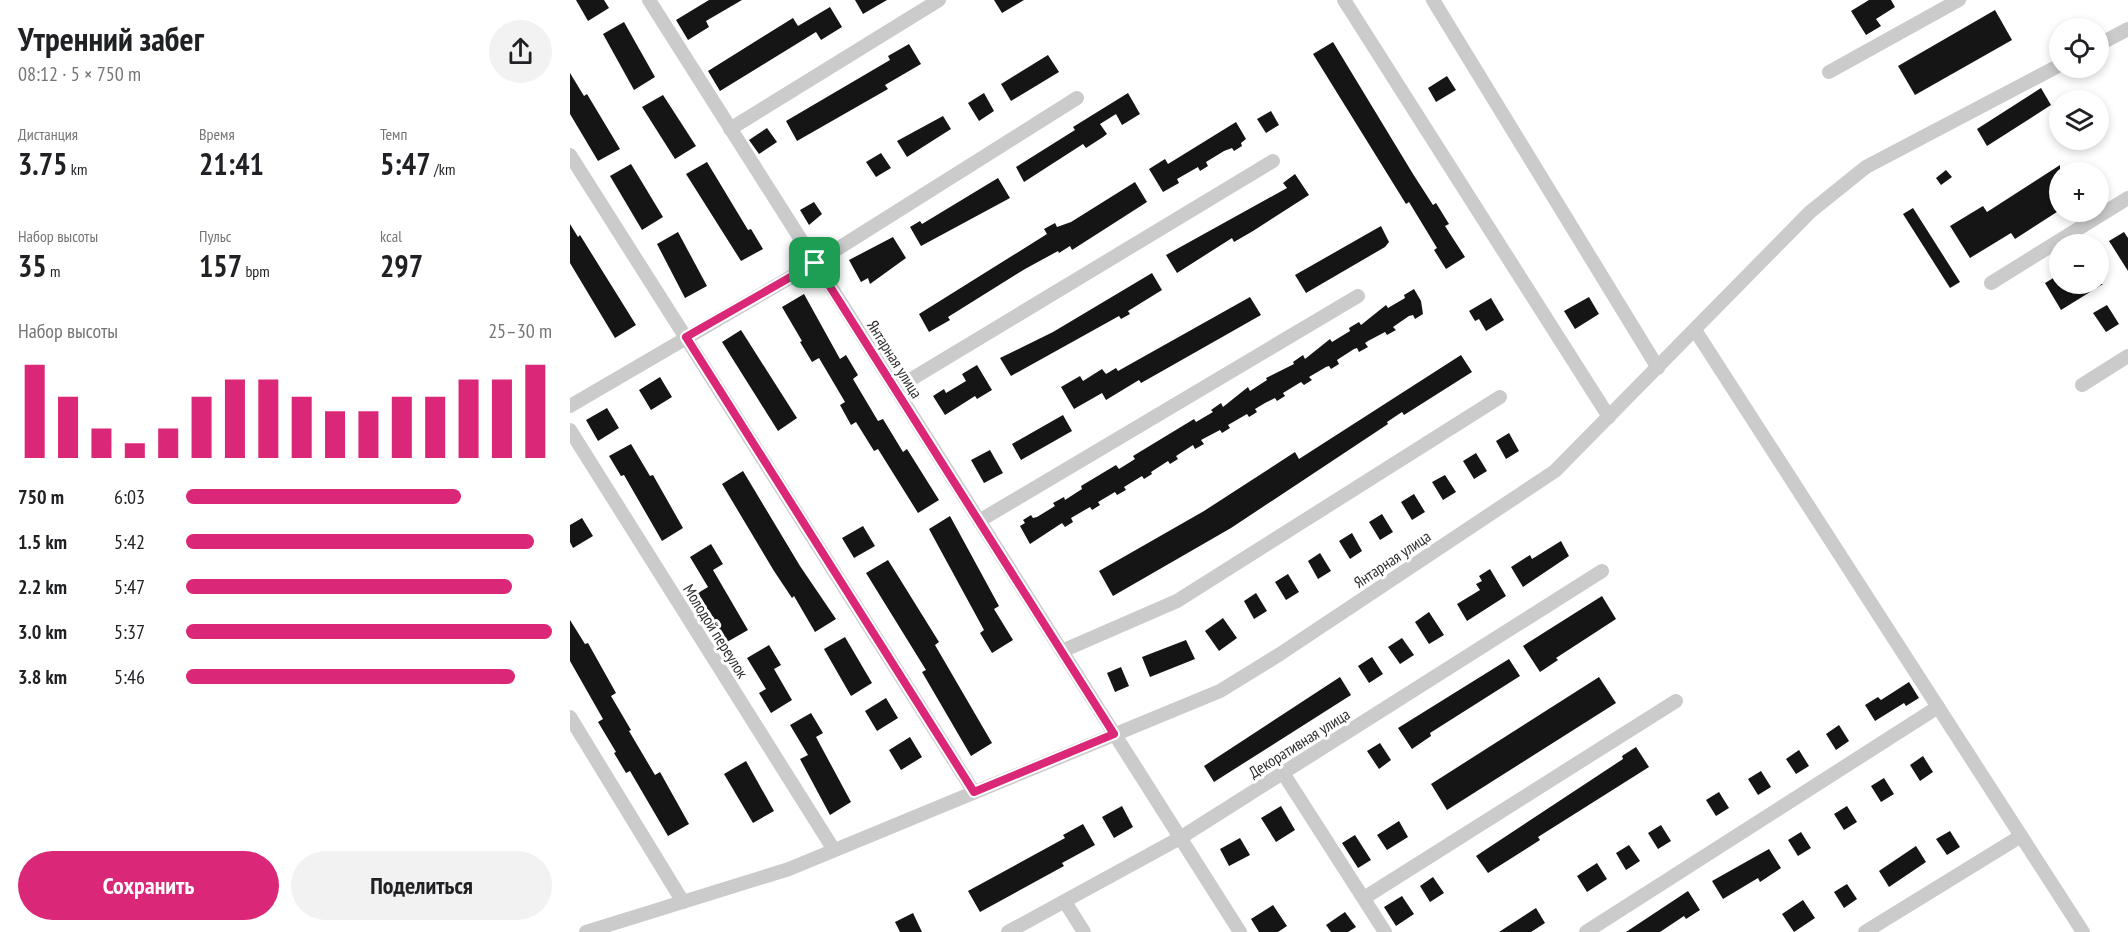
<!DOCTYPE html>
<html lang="ru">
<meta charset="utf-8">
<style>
:root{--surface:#fff;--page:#f2f2f2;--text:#202124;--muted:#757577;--accent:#db2777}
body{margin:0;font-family:"PT Sans Narrow",sans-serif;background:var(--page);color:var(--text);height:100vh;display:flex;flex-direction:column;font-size:22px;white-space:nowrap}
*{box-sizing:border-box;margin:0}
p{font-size:20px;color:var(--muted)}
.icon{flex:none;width:33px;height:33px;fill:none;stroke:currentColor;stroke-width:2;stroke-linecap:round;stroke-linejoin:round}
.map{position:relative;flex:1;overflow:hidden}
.panel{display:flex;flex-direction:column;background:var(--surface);width:570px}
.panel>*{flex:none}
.controls{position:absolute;left:1479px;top:18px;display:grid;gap:12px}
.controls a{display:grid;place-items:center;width:60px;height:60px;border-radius:50%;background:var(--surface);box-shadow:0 3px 9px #0003;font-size:30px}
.pin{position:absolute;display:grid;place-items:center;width:51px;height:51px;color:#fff;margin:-26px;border-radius:12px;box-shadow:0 3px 9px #0006}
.round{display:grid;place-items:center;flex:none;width:63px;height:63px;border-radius:32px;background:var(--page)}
.summary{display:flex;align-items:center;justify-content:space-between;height:102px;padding:0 18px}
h1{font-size:33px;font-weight:700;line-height:45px}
.metrics{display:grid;grid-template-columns:repeat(3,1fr);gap:9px;height:102px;padding:6px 18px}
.metrics div{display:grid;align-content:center}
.metrics b{font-size:30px;font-weight:700}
.metrics small{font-size:16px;font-weight:400}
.metrics p{font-size:16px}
.chart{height:168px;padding:12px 18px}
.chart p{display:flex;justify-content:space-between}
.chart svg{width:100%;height:108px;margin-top:6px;stroke:var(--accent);stroke-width:6}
.action{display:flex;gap:12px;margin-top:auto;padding:12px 18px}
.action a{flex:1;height:69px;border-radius:36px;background:var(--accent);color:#fff;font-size:24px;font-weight:700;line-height:69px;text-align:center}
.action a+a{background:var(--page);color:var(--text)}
ul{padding:0 18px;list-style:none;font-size:20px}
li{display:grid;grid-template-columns:96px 72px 1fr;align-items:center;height:45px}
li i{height:15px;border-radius:8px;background:var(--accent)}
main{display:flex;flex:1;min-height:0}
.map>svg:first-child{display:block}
.building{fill:#151515}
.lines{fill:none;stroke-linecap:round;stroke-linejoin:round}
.minor{stroke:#cbcbcb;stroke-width:14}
.route-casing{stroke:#fff;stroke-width:12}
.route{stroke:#db2777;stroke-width:8}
.labels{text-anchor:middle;stroke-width:6;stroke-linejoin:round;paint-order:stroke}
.street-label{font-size:16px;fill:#2e2e2e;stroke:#fff}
</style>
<main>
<section class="panel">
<div class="summary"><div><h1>Утренний забег</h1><p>08:12 · 5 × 750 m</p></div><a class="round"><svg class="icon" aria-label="share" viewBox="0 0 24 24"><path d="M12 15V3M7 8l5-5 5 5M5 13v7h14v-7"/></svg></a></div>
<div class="metrics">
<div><p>Дистанция</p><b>3.75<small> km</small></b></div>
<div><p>Время</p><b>21:41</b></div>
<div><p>Темп</p><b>5:47<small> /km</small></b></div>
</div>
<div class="metrics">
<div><p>Набор высоты</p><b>35<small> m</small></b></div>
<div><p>Пульс</p><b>157<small> bpm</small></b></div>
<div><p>kcal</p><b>297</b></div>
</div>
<div class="chart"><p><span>Набор высоты</span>25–30 m</p>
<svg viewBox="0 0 160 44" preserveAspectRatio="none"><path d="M5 44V6M15 44V19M25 44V32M35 44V38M45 44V32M55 44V19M65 44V12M75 44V12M85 44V19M95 44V25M105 44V25M115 44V19M125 44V19M135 44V12M145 44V12M155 44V6"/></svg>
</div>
<ul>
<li><b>750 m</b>6:03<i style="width:75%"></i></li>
<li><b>1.5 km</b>5:42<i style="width:95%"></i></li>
<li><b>2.2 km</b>5:47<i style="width:89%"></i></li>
<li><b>3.0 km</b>5:37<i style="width:100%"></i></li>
<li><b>3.8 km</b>5:46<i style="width:90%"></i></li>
</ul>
<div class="action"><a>Сохранить</a><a>Поделиться</a></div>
</section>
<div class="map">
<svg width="1558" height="932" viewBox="0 0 1558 932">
<rect width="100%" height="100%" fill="#fff"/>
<!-- building -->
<g class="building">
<path d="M6 0H34L39 8 18 21Z"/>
<path d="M139 0H172L136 21 139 27 118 40 106 20Z"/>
<path d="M285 0H317L293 14Z"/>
<path d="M424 0H454L432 13Z"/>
<path d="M1299 0H1321L1325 7 1306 19 1311 26 1296 35 1281 11Z"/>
<path d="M260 7 272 27 251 40 246 32 150 91 138 71 223 18 228 26Z"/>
<path d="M1425 10 1442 40 1345 95 1328 66Z"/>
<path d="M54 22 85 77 64 90 33 34Z"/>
<path d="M763 42 843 174 863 205 866 203 879 224 875 226 895 257 876 269 864 250 867 248 839 202 836 204 743 54Z"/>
<path d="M339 44 351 64 315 85 318 89 227 141 216 121 320 60 318 56Z"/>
<path d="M478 55 489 72 441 101 431 84Z"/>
<path d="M0 73 14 96 17 94 50 149 28 161 0 114Z"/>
<path d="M877 76 886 90 866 102 858 88Z"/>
<path d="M1471 88 1481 105 1417 146 1407 129Z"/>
<path d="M414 93 424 111 409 121 398 103Z"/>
<path d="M558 93 570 114 552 125 546 114 530 124 537 134 533 137 516 148 513 144 454 182 446 167 505 130 503 127Z"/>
<path d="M93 95 126 146 105 159 72 107Z"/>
<path d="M701 111 709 125 696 133 687 119Z"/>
<path d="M373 116 381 129 337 157 327 141Z"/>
<path d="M666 122 676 139 671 143 672 146 664 151 662 148 654 151 636 162 638 166 630 171 628 167 607 179 609 183 593 192 579 169 595 159 598 164Z"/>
<path d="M197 128 207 142 189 154 179 140Z"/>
<path d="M311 153 321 168 306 177 296 162Z"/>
<path d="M137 162 178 230 181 229 193 249 171 261 116 174Z"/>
<path d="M61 164 93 217 72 230 40 176Z"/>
<path d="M1490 165V210L1445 239 1441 233 1400 258 1380 226 1413 206 1417 212Z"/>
<path d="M1376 170 1382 177 1371 185 1366 178Z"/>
<path d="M725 174 739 195 683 231 664 242 662 238 607 273 596 255 717 188 713 183Z"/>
<path d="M428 178 440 198 351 246 340 227 350 221 352 224Z"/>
<path d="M565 182 577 202 502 250 500 246 489 253 488 251 455 269 378 317 380 320 359 332 349 314 477 234 474 229 485 223 487 227 501 222Z"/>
<path d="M244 202 252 214 239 225 230 210Z"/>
<path d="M1343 208 1390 282 1380 288 1333 214Z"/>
<path d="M0 224 8 237 10 235 66 325 45 338 0 263Z"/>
<path d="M811 226 819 242 815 247 736 293 725 275Z"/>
<path d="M108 232 137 286 115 298 87 244Z"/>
<path d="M1554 232 1558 238V271L1539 241Z"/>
<path d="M323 237 336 258 300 284 298 278 291 282 279 260Z"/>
<path d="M582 273 592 290 558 311 560 314 551 319 549 316 441 376 430 358 483 332Z"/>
<path d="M1490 274V284H1533L1491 310 1475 283Z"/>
<path d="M844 289 851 301 853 314 845 319 843 315 839 316 823 327 826 330 817 335 815 332 798 341 795 343 798 347 789 352 787 348 784 349 767 360 769 364 761 369 759 366 756 367 739 377 742 380 734 385 731 382 713 393 715 396 707 401 705 398 695 403 685 409 687 412 679 417 677 414 658 425 660 428 652 433 650 430 631 440 634 444 625 449 623 445 606 456 608 459 600 464 598 461 581 472 582 474 574 479 572 476 554 487 556 490 547 495 545 492 528 502 530 505 522 510 520 507 501 518 503 522 495 527 492 523 460 544 450 526 455 523 453 520 461 515 463 518 467 517 485 506 483 503 494 497 495 500 512 489 511 486 546 465 549 469 565 459 563 456 624 419 626 422 643 412 641 410 651 403 653 407 678 387 680 391 697 380 696 378 724 364 723 362 733 355 735 359 760 339 762 342 780 331 779 328 789 322 791 325 816 305 818 308 835 298 834 295Z"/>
<path d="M234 294 270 359 276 355 288 375 283 379 308 421 313 419 333 452 337 449 369 500 348 513 308 449 304 451 286 422 281 425 270 405 275 402 249 358 242 362 230 342 232 341 212 307Z"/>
<path d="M680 297 691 315 587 374 571 383 569 380 536 400 532 393 504 409 491 387 510 376 513 381 532 369 536 374 546 368 548 371Z"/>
<path d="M1019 297 1029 314 1005 329 994 311Z"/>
<path d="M921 298 934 320 916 331 909 319 905 321 899 311Z"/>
<path d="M1537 305 1549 324 1536 332 1523 313Z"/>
<path d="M171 330 227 418 208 431 152 342Z"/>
<path d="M891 355 902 372 834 415 832 412 817 422 818 424 661 528 543 596 529 571 634 511 725 452 729 459Z"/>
<path d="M407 365 422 390 407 399 405 396 375 415 363 396 374 389 376 393 396 381 392 374Z"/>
<path d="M90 377 102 397 81 410 69 390Z"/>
<path d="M37 408 49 428 28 441 16 420Z"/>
<path d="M493 415 502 431 451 460 442 444Z"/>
<path d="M939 433 949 451 936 459 926 441Z"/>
<path d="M61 444 80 476 83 475 113 528 92 541 54 475 51 476 39 456Z"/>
<path d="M420 450 433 473 414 483 401 460Z"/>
<path d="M906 453 917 471 904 479 893 461Z"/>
<path d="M173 471 230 566 266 619 245 632 224 596 222 598 204 571 152 484Z"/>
<path d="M875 475 886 492 873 500 862 482Z"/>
<path d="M844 494 855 512 842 520 831 502Z"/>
<path d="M812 514 823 532 810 540 799 522Z"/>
<path d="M380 516 429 606 424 609 443 640 422 653 410 633 414 630 359 529Z"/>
<path d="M12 518 23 536 3 548 0 542V525Z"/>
<path d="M293 526 305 546 284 558 272 538Z"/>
<path d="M782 533 792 551 780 559 769 541Z"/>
<path d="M991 541 999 556 953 587 941 567 960 555 962 559Z"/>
<path d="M141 544 153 564 143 570 178 630 157 642 128 593 138 587 120 557Z"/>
<path d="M750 553 761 571 748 579 738 561Z"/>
<path d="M318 560 369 642 365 645 422 743 401 756 352 672 356 670 296 573Z"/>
<path d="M920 569 936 596 897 621 887 604 910 590 906 584 912 581 909 576Z"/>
<path d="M718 574 729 592 716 600 705 582Z"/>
<path d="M686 593 697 611 684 619 674 601Z"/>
<path d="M1032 596 1046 619 986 658 988 660 970 672 953 646Z"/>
<path d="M859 612 874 635 859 644 845 622Z"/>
<path d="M653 618 667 638 649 651 635 631Z"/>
<path d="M0 620 15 644 18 643 46 693 41 696 61 730 59 731 85 775 90 772 119 824 98 836 60 771 56 773 44 753 46 752 28 722 33 719 0 661Z"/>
<path d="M275 637 302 683 281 696 254 649Z"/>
<path d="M832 638 844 655 830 664 818 647Z"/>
<path d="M616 640 625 659 580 677 572 657Z"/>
<path d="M199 645 211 665 204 669 222 700 201 713 189 693 196 689 177 658Z"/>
<path d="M802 657 813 674 799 683 788 666Z"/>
<path d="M939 659 950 676 860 733 861 736 842 749 828 728Z"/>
<path d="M551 667 559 686 545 692 537 673Z"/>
<path d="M770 677 781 695 644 782 634 766Z"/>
<path d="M1029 677 1046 703 877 810 861 784Z"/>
<path d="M1339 682 1349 698 1336 706 1334 703 1305 721 1295 705 1308 697 1311 700Z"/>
<path d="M316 698 328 718 307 731 295 711Z"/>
<path d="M241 713 253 733 246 737 281 802 260 815 230 759 238 755 220 725Z"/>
<path d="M1269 725 1279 741 1266 750 1256 734Z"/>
<path d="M340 737 352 757 331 770 319 750Z"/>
<path d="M810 743 821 760 809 769 797 751Z"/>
<path d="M1066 747 1079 767 968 837 970 840 918 873 906 856 1053 759 1052 756Z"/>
<path d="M1229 750 1239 766 1226 774 1216 759Z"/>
<path d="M1353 756 1363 772 1350 781 1340 765Z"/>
<path d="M176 761 204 811 183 823 154 774Z"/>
<path d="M1191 771 1201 787 1188 795 1178 779Z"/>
<path d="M1314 778 1324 794 1311 802 1301 786Z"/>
<path d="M1149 792 1159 808 1146 816 1136 800Z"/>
<path d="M552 806 563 827 544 838 532 817Z"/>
<path d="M711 806 725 830 706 842 691 818Z"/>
<path d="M1277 806 1287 822 1274 830 1264 814Z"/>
<path d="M829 821 838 837 817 850 807 835Z"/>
<path d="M513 824 525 845 492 863 494 866 410 912 398 891 495 838 493 835Z"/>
<path d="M1091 825 1101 841 1088 849 1078 833Z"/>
<path d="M1380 831 1390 847 1377 855 1366 839Z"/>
<path d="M1231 832 1241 848 1228 856 1218 840Z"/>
<path d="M785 835 801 860 788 868 772 843Z"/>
<path d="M670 838 680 855 659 866 650 849Z"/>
<path d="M1059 845 1070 861 1056 870 1046 853Z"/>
<path d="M1346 846 1356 862 1319 887 1309 871Z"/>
<path d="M1199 849 1211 868 1190 882 1188 878 1153 899 1142 881Z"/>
<path d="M1027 863 1037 879 1017 892 1007 876Z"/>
<path d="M863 877 874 893 860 902 850 886Z"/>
<path d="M1277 884 1287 899 1274 908 1264 892Z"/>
<path d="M1118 891 1130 910 1116 919 1114 916 1090 932H1056Z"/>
<path d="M832 896 844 914 826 926 814 907Z"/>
<path d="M1233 900 1245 918 1224 932 1212 914Z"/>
<path d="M703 905 717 926 708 932H689L681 919Z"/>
<path d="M966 908 975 923 961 932H929Z"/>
<path d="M775 912 786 927 778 932H761L756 925Z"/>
<path d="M343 913 352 932H330L325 922Z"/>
</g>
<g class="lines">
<!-- minor -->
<g class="minor">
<path d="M79 0 670 932"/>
<path d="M774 0 1039 417"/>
<path d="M863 0 1088 368"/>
<path d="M1528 45 1558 29"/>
<path d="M1259 72 1389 0"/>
<path d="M160 129 369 0"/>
<path d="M0 155 404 792"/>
<path d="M1421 283 1558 198"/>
<path d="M1125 330 1513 932"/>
<path d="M1512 385 1558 356"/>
<path d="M325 389 703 161"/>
<path d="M0 406 245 263 507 98"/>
<path d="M0 430 264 850"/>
<path d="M409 521 788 296"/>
<path d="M492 651 607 601 930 397"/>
<path d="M0 717 113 902"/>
<path d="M713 773 815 932"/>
<path d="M794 898 1106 701"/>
<path d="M495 902 514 932"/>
<path d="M16 932 219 869 650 691 710 654 985 471 1240 212 1296 167 1490 65"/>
<path d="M438 932 610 838 1032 571"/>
<path d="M1016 932 1368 707"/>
<path d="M1295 932 1451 836"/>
</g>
</g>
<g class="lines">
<!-- route casing -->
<g class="route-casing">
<path id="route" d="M245 263 544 734 404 792 116 337Z"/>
</g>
<!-- route -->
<use href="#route" class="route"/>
</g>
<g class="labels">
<!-- street labels -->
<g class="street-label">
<text transform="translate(325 359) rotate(58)" y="6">Янтарная улица</text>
<text transform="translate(822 559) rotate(-34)" y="6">Янтарная улица</text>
<text transform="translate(146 631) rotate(58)" y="6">Молодой переулок</text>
<text transform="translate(729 743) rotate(-32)" y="6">Декоративная улица</text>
</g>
</g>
</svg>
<div class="controls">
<a><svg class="icon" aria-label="locate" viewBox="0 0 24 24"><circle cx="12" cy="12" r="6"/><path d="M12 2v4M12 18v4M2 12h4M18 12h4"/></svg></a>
<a><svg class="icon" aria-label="layers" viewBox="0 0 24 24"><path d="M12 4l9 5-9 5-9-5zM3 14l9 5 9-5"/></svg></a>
<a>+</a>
<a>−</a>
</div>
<div class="pin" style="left:245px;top:263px;background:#1e9e55"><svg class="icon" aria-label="arrive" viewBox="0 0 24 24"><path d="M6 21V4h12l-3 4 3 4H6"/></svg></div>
</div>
</main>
